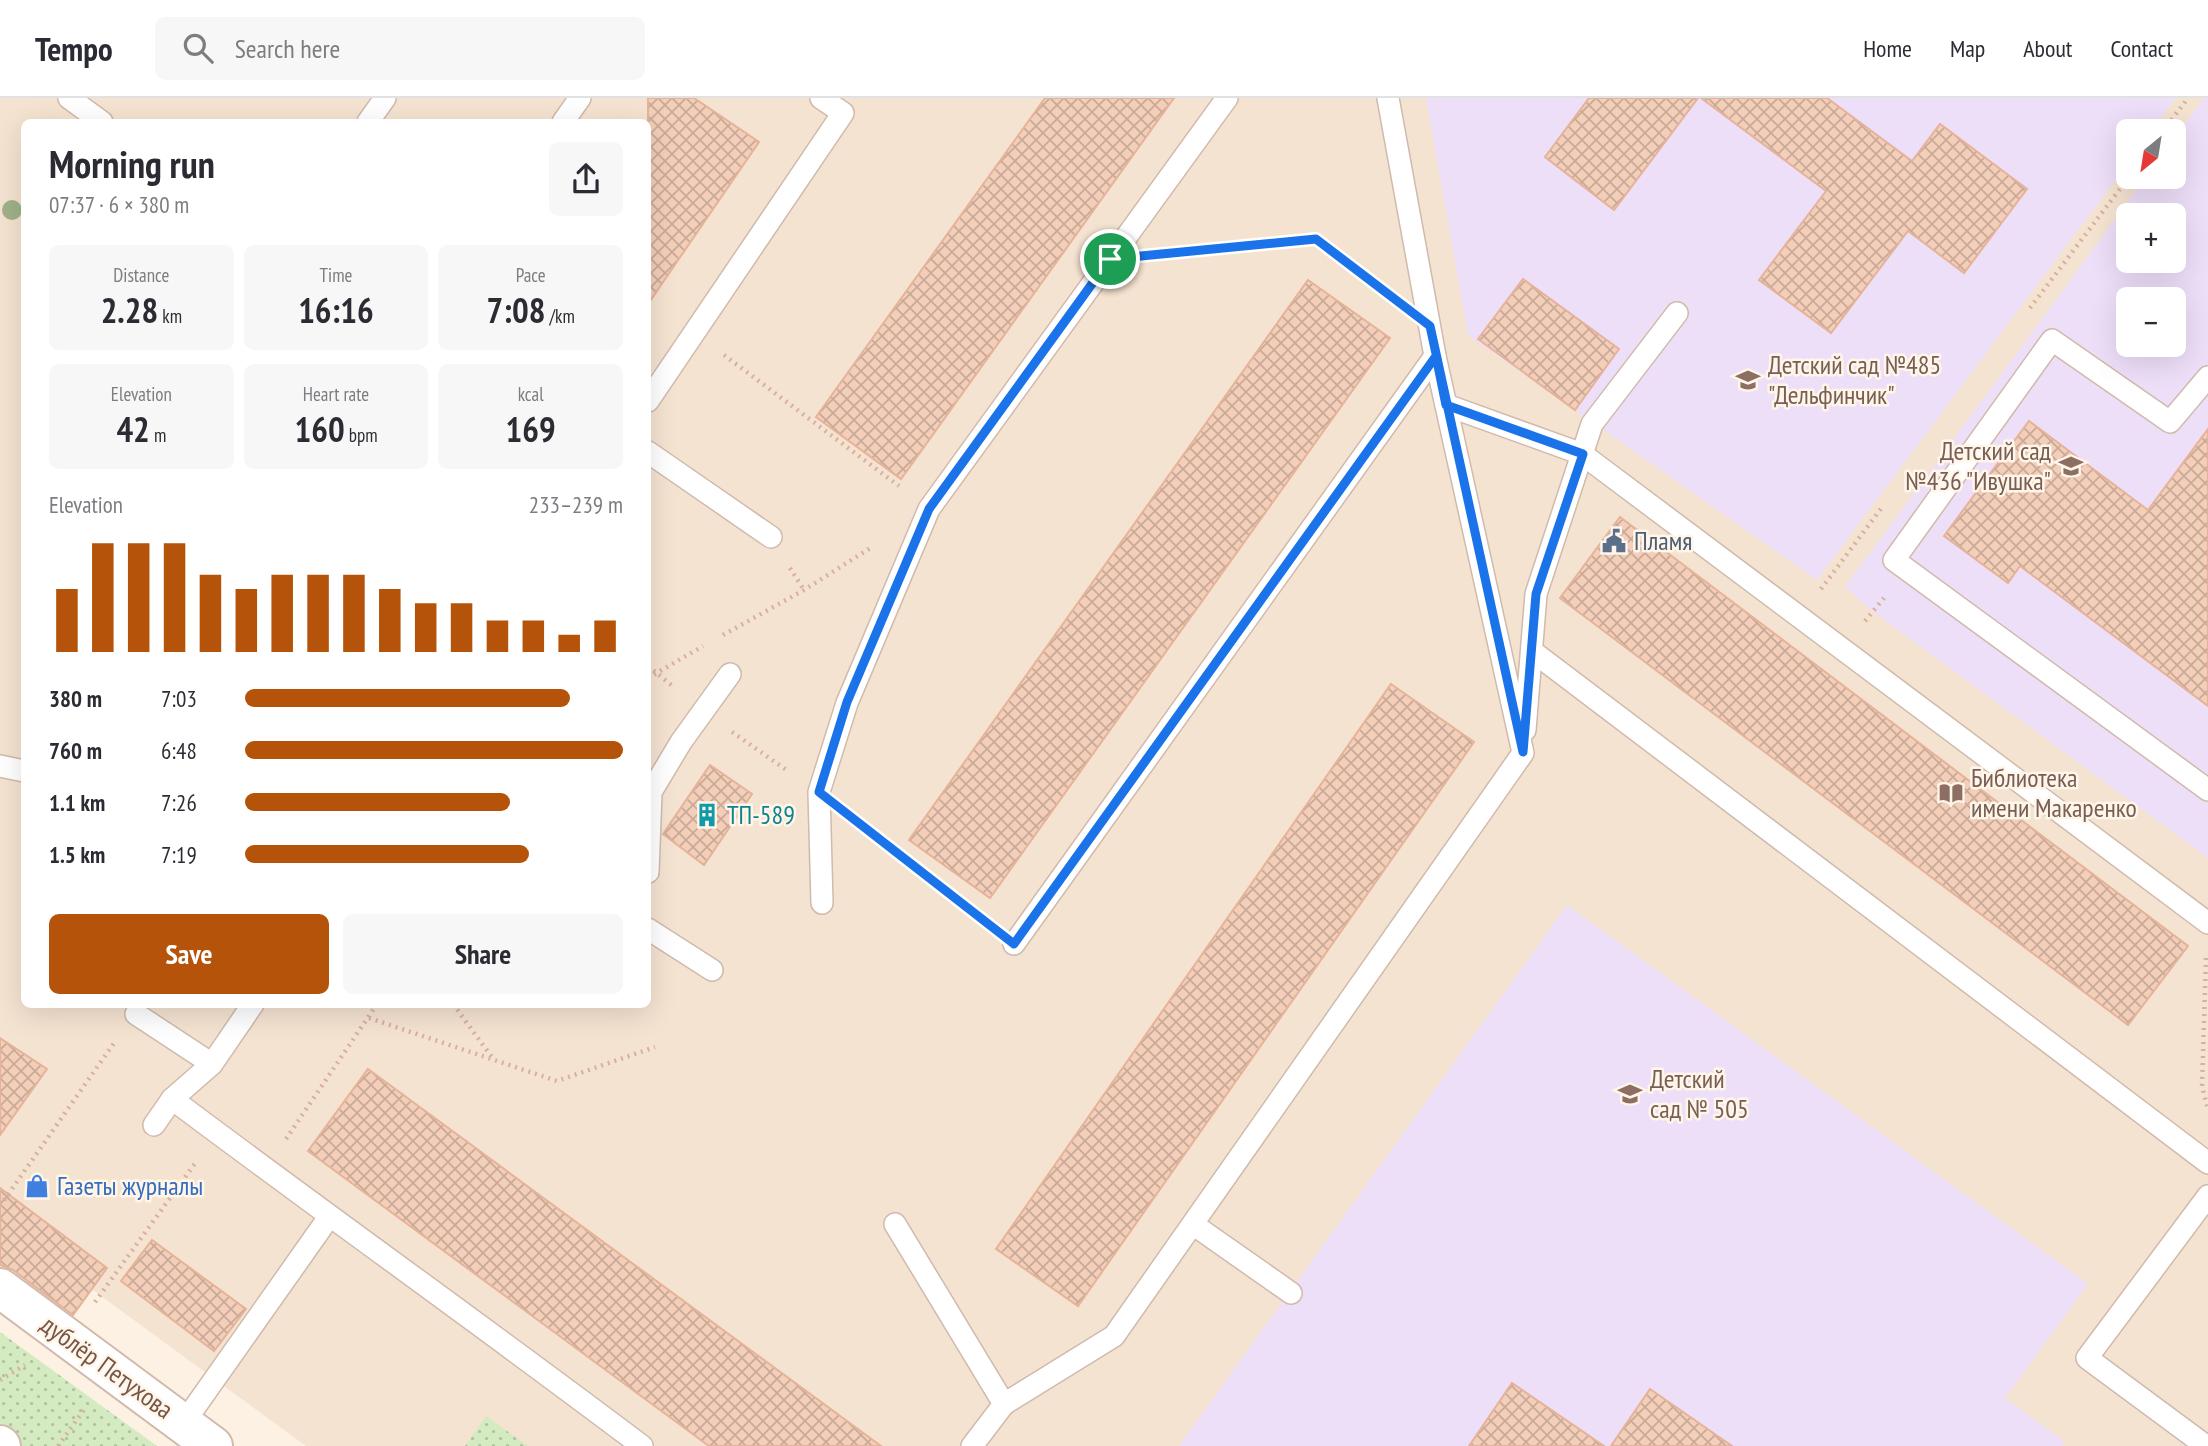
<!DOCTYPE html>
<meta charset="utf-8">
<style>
:root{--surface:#fff;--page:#f7f7f7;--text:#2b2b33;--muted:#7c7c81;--line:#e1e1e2;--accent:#b45309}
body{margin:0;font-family:"PT Sans Narrow",sans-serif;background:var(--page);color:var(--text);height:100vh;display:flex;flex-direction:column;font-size:26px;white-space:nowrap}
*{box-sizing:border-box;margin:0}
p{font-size:23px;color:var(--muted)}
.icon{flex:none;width:38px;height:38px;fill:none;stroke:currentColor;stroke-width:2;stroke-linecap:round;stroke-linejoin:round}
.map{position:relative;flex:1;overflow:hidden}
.details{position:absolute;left:21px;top:21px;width:630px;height:889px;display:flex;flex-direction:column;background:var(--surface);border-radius:10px;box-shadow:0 7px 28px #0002}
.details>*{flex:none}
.needle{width:46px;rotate:210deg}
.buttons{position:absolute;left:2116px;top:21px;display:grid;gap:14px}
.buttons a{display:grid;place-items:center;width:70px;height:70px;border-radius:10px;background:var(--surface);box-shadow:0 7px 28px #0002;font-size:35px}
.pin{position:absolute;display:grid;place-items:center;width:60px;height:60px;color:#fff;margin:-30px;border:4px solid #fff;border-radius:50%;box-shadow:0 2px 7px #0007}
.round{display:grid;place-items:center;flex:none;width:74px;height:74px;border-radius:10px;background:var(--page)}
.head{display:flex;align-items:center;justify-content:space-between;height:119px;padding:0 28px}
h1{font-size:38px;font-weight:800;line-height:52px}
.figures{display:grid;grid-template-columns:repeat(3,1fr);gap:10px;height:119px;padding:7px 28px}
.figures div{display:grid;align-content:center;border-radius:10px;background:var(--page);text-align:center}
.figures b{font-size:35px;font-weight:800}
.figures small{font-size:19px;font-weight:400}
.figures p{font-size:19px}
.chart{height:196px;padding:14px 28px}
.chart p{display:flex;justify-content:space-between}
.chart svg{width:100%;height:126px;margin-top:7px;stroke:var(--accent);stroke-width:6}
.primary-button{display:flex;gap:14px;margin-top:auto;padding:14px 28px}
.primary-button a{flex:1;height:80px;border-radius:10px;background:var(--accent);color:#fff;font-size:28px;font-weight:800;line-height:80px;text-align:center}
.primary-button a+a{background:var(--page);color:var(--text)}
ul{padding:0 28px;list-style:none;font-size:23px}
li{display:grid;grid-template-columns:112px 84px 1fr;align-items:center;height:52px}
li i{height:18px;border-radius:9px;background:var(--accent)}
header{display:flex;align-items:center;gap:42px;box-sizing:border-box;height:98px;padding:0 35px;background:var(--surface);border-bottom:2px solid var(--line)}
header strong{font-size:33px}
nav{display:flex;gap:38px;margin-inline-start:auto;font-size:24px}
.search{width:490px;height:63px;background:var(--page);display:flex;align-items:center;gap:18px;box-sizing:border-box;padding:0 24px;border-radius:10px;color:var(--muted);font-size:26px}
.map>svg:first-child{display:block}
.residential{fill:#f5e3d1;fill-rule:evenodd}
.education{fill:#eedff9;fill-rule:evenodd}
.park{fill:url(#park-dots)}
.building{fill:url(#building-cross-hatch);stroke:#e6b399;stroke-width:2}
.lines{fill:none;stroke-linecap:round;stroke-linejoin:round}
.lane-casing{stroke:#d0baac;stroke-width:24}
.street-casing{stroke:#d0baac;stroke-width:42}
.path{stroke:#d8b19d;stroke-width:4.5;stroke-dasharray:2 5;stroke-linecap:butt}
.lane{stroke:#fff;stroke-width:21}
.street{stroke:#fff;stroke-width:38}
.tree{fill:#a0b189}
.route-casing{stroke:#fff;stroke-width:14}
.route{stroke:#1a73e8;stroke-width:9}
.labels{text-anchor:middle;stroke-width:5;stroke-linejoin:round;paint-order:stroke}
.education-label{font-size:26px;fill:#785e54;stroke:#fff6e9;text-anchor:start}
.service-label{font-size:26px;fill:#4e5e75;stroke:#fff6e9;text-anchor:start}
.culture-label{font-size:26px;fill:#0d838f;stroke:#fff6e9;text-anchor:start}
.shop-label{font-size:26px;fill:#366cbe;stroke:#fff6e9;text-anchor:start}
.street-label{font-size:26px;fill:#755648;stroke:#fff6e9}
</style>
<header>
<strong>Tempo</strong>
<div class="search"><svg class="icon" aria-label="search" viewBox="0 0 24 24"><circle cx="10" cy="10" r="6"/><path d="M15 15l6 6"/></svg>Search here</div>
<nav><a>Home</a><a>Map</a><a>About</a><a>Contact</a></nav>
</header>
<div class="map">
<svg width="2208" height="1348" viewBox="0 0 2208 1348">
<defs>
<pattern id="park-dots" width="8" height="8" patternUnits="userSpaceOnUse" patternTransform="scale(1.75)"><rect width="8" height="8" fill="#d4ebc1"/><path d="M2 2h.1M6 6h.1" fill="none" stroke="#b1c19f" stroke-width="1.8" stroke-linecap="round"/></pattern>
<pattern id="building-cross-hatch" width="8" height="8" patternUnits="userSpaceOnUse" patternTransform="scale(1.75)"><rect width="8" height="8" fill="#f3ceb9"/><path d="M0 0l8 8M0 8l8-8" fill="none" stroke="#c9aa98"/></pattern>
</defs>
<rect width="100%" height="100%" fill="#fdf1e3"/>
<!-- residential -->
<path class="residential" d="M0 0H2208V1348H306L0 1124ZM24 24H648V906H24ZM2128 33H2174V79H2128ZM2128 117H2174V163H2128ZM2128 201H2174V247H2128Z"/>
<!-- education -->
<g class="education">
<path d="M1426 0H2176L2151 33H2128V65L1817 482 1468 237Z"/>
<path d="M2204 0H2208V760L1872 513 1845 489 2146 79H2174V41ZM2128 117H2174V163H2128ZM2128 201H2174V247H2128Z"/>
<path d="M1567 807 2088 1186 2005 1300 2065 1344 2061 1348H1179Z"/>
</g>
<!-- park -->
<g class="park">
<path d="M0 1234 157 1348H0Z"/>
<path d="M486 1318 528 1348H465Z"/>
</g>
<!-- building -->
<g class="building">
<path d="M648 0H694L759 44 648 206Z"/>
<path d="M1045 0H1174L901 381 816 319Z"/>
<path d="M1589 0H1698L1614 112 1545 59Z"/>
<path d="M1701 0H1827L1912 63 1940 26 2027 91 1964 175 1908 133 1831 235 1759 182 1826 93Z"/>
<path d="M1523 181 1619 251 1575 312 1478 241Z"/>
<path d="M1308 182 1390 240 990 800 909 742Z"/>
<path d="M2029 323 2148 412 2208 331V608L2020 468 2008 485 1944 438Z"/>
<path d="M1620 419 2188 848 2128 927 1560 500Z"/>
<path d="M1391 586 1474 644 1078 1208 996 1151Z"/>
<path d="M710 667 752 696 704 767 663 736Z"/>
<path d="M0 940 47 971 0 1037Z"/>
<path d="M368 971 881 1348H709L308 1053Z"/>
<path d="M0 1090 107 1170 73 1217 13 1172 0 1167Z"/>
<path d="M152 1142 246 1211 214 1253 121 1183Z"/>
<path d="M1512 1285 1604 1348H1469Z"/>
<path d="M1650 1291 1732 1348H1611Z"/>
</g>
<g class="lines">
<!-- lane casing -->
<g class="lane-casing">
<g id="lane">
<path d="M69 0 102 24"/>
<path d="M368 24 385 0"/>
<path d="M563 24 580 0"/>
<path d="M2208 279 2170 324 2052 242 1894 462 2208 692"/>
<path d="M648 303 843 15 821 0"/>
<path d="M1446 307 1582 356 2208 825"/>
<path d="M648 354 771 439"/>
<path d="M1532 553 2208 1065"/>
<path d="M1525 632 1536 496 1592 326 1677 215"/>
<path d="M0 668 24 673"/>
<path d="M648 774 651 694 681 644 730 576"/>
<path d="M822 805 819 694 847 605 929 411 1227 0"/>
<path d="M648 831 712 872"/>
<path d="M1014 846 1435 258"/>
<path d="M136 916 212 966 253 906"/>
<path d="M172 1001C328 1118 487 1231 642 1348"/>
<path d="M154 1027 172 1001 212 966"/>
<path d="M895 1126 1004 1306 972 1348"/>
<path d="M1194 1127 1291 1195"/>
<path d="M1004 1306 1114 1238 1523 655 1435 258 1388 0"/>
<path d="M183 1326 329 1119"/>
<path d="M2206 1348 2087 1260 2208 1098"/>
</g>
</g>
<!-- street casing -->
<g class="street-casing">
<g id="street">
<path d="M0 1190 213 1348"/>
<path d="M0 1347 1 1348"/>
</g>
</g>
<!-- path -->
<g class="path">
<path d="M2163 33 2188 0"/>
<path d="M1159 157 1316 141 1384 193"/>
<path d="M2030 210 2129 79"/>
<path d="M724 257 899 388"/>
<path d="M790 470 804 492"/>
<path d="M1821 491 1883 408"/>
<path d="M1865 523 1884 500"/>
<path d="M723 537 804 492 872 449"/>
<path d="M648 568 675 590"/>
<path d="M648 580 703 548"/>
<path d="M732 634 788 673"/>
<path d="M857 724 985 824"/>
<path d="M2206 860 2202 988 2208 1012"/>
<path d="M453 906 494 962"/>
<path d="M369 920 557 983 655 949"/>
<path d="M286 1041 377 906"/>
<path d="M0 1108 114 945"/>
<path d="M95 1204 196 1064"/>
<path d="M0 1282 25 1267"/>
<path d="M58 1348 86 1309"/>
</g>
<!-- lane -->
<use href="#lane" class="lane"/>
<!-- street -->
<use href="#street" class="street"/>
</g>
<!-- trees -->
<circle class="tree" cx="12" cy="112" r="10"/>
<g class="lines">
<!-- route casing -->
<g class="route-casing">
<path id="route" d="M1110 161 1316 141 1430 228 1523 654 1536 496 1583 356 1446 307 1436 258 1014 846 819 694 847 604 929 411 1110 161"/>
</g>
<!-- route -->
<use href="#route" class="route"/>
</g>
<!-- icons -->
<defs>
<g id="school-bare" transform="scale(1.89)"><path d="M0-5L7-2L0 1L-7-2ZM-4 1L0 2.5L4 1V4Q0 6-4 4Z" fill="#8d6e63" stroke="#fff6e9" stroke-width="2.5" paint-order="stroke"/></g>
<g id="civic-bare" transform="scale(1.89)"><path d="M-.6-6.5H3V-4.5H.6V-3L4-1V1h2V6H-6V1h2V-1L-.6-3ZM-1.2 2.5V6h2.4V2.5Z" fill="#5c6f8a" stroke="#fff6e9" stroke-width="2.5" paint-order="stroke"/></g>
<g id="library-bare" transform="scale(1.89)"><path d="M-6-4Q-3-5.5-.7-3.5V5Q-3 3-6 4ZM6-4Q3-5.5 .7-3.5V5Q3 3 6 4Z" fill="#8d6e63" stroke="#fff6e9" stroke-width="2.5" paint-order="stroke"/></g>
<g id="building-bare" transform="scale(1.89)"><path d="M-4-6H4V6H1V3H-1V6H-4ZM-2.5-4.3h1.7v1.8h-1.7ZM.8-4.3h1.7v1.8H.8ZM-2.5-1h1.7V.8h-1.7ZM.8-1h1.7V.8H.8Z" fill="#0f9aa8" stroke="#fff6e9" stroke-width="2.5" paint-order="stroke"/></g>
<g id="shop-bare" transform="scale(1.89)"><path d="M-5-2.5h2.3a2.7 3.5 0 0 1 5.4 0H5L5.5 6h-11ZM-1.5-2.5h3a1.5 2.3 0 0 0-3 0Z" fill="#3f7fe0" stroke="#fff6e9" stroke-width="2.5" paint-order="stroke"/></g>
</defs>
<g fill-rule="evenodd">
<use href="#school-bare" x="1748" y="282"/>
<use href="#school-bare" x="2071" y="368"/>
<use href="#civic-bare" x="1614" y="443"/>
<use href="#library-bare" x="1951" y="695"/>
<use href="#building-bare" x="707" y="717"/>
<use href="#school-bare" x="1630" y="996"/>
<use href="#shop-bare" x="37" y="1088"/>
</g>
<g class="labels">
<!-- education labels -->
<g class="education-label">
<text x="1768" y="276">Детский сад №485<tspan x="1768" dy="30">"Дельфинчик"</tspan></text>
<text x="2051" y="362" text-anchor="end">Детский сад<tspan x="2051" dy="30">№436 "Ивушка"</tspan></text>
<text x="1971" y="689">Библиотека<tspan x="1971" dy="30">имени Макаренко</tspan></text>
<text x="1650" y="990">Детский<tspan x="1650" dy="30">сад № 505</tspan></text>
</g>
<!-- service labels -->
<g class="service-label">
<text x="1634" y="452">Пламя</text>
</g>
<!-- culture labels -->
<g class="culture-label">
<text x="727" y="726">ТП-589</text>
</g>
<!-- shop labels -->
<g class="shop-label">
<text x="57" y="1097">Газеты журналы</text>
</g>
<!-- street labels -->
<g class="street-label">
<text transform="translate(107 1269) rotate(36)" y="9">дублёр Петухова</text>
</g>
</g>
</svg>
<div class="buttons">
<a><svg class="needle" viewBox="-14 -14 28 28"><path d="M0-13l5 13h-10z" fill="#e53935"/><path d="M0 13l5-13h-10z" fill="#7c7c81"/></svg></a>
<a>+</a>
<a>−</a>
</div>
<div class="pin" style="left:1110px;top:161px;background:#1e9e55"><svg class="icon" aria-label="arrive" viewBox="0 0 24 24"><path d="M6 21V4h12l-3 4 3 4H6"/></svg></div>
<section class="details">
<div class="head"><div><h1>Morning run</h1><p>07:37 · 6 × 380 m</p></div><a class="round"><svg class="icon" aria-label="share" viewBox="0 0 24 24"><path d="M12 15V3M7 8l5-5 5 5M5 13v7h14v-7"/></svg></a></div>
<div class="figures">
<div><p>Distance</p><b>2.28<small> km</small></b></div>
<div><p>Time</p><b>16:16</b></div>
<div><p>Pace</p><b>7:08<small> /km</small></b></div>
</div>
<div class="figures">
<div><p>Elevation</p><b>42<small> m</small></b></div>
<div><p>Heart rate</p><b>160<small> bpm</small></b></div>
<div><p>kcal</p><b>169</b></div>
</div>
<div class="chart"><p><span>Elevation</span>233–239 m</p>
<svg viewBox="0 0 160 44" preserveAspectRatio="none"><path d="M5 44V22M15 44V6M25 44V6M35 44V6M45 44V17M55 44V22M65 44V17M75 44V17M85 44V17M95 44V22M105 44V27M115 44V27M125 44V33M135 44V33M145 44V38M155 44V33"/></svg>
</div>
<ul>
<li><b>380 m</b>7:03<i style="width:86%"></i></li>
<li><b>760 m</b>6:48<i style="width:100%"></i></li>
<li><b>1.1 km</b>7:26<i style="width:70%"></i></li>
<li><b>1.5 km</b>7:19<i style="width:75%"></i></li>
</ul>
<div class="primary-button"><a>Save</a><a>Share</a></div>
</section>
</div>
